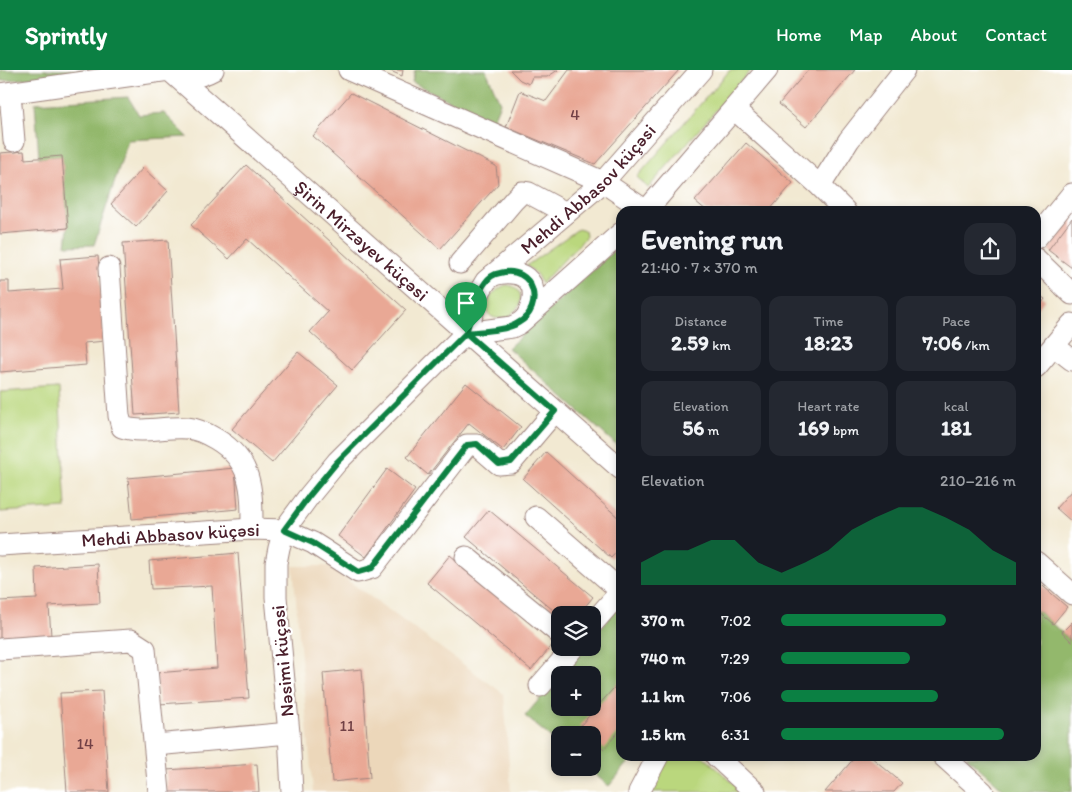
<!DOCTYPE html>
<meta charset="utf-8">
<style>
:root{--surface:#171b24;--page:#242831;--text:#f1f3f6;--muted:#9ea1a6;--accent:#0b8043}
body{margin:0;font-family:Itim,sans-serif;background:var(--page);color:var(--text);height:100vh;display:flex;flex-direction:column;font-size:19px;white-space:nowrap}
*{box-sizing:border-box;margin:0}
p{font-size:16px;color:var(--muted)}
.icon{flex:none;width:28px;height:28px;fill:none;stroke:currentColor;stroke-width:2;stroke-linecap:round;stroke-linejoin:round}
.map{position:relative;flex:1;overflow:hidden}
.side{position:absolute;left:616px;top:136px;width:425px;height:555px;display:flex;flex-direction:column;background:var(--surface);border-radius:15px;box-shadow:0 2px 8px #0003}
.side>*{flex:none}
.tools{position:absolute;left:551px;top:536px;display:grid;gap:10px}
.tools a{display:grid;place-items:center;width:50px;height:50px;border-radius:10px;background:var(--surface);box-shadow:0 2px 8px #0003;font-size:25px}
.pin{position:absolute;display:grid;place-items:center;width:42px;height:42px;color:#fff;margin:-51px -21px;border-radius:50% 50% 50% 0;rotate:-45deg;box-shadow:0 0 5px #0007}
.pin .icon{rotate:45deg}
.round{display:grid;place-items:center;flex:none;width:52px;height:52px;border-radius:15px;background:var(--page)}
.headline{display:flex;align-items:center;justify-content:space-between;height:85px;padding:0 25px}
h1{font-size:28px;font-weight:700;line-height:38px}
.stats{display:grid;grid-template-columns:repeat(3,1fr);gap:8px;height:85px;padding:5px 25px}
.stats div{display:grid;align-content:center;border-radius:12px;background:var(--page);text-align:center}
.stats b{font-size:21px;font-weight:700}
.stats small{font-size:14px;font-weight:400}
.stats p{font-size:14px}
.chart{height:140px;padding:10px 25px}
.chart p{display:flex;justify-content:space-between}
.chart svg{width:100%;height:90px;margin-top:5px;fill:var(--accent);opacity:.7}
ul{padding:0 25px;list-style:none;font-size:16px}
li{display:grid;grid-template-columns:80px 60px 1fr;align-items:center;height:38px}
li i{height:12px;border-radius:6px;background:var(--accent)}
header{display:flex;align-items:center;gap:30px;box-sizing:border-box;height:70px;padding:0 25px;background:var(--accent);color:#fff}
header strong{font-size:24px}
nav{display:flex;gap:28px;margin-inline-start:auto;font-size:18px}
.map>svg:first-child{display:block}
.built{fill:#ecd7ba}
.green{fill:#bad77d;stroke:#827b54}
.forest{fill:#93b86c;stroke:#6e6c4c;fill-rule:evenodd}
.building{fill:#e9a895}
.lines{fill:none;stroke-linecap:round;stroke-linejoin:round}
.minor-casing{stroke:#9e847e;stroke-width:23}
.minor{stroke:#fff;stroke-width:21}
.route-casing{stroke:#fff;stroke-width:10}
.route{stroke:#0b8043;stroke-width:6}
.labels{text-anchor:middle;stroke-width:4.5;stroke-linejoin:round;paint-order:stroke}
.number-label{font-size:16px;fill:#724146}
.street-label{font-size:19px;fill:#4a1f2b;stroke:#fff}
</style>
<header>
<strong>Sprintly</strong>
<nav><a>Home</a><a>Map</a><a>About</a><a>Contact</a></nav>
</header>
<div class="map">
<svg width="1072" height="722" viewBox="0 0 1072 722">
<rect width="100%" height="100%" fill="#fff"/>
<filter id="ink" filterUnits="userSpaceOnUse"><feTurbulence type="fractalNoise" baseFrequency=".02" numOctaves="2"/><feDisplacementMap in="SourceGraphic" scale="10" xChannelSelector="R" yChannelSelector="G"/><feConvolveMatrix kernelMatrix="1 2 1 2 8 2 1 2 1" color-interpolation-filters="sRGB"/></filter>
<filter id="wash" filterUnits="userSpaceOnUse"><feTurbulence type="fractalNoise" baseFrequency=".0096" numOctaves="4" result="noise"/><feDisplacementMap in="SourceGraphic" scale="20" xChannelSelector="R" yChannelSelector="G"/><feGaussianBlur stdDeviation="1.12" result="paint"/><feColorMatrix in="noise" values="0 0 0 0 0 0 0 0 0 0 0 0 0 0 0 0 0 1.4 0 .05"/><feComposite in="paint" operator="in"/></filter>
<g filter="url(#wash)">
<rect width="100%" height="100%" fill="#f2e9d2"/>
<!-- built -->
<path class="built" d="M293 496H328L504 624 511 722H313Z"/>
<!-- green -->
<g class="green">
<path d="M730 0H751L648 118 637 107Z"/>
<path d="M578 159 585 161 586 166 584 169 541 214C538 205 535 201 526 196Z"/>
<path d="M507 215C518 216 523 224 520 235L508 248C504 248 499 249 495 248 476 242 494 217 507 215Z"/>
<path d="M59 318 66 438 0 442V322Z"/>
<path d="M666 686H703L743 722H647Z"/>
</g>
<!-- forest -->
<g class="forest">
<path d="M0 0H86L76 4 0 11Z"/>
<path d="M415 0H486L500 33 492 52 412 12Z"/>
<path d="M128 27 139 45 164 43 188 67 128 70 94 175 66 176 68 158 62 86 39 88 35 33Z"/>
<path d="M621 174V379L508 278Z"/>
<path d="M621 534V686H634L609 716 587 698H592V665H560V675L525 646 583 578H592L593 567ZM560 605H592V638H560Z"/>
<path d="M1036 539 1072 572V722H1006L966 686H1036Z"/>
</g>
<g id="blocks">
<!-- building -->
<g class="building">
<path d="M388 0H403L402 6Z"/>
<path d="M510 0H558L547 7H532L529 14 520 10Z"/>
<path d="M569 0H679L595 94 506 57 520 21 546 31Z"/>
<path d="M808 0H855L806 57 779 34Z"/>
<path d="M351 23 496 96 498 114 440 179 313 66Z"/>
<path d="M746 73 793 113 769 141H707L695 131Z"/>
<path d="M24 81 25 89 62 86 68 158 0 164V83Z"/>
<path d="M246 95 406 240 352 300 310 262 328 242 247 169 229 189 191 155Z"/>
<path d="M143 98 168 121 136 157 111 134Z"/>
<path d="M1072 148V198L1048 180Z"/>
<path d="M168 170 179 342 135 345 123 173Z"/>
<path d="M98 186 105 271 84 273 86 295 0 302V211H9V223L63 219 60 189Z"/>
<path d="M1036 223 1045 229 1036 241Z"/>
<path d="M298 282 338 315 272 393 232 359Z"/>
<path d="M466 313 521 357 503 380 469 353 428 405 407 387Z"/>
<path d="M546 382 621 450V477L611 488 523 409Z"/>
<path d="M235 398 238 439 132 449 128 408Z"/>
<path d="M387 399 415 420 366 487 338 466Z"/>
<path d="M1072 420V452L1056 438Z"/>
<path d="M489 440 593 527 578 545H559L466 467Z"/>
<path d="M238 483 249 628 159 634 156 603 217 598 212 516 151 519 149 491Z"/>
<path d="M450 485 554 573 531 600 427 513Z"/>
<path d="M98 494 100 533 49 536 51 566 0 569V531L37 529 36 498Z"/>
<path d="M1036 510 1067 537 1053 554 1036 539Z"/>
<path d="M1072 552V572L1062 562Z"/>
<path d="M362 599 370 708 332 712 323 603Z"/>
<path d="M621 610V659L604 679 592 668V665H589L580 656Z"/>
<path d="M102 621 109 722H67L60 623Z"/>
<path d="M856 686H870L902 713 894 722H825Z"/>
<path d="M257 694 259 722H167L166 700Z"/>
</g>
</g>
</g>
<g filter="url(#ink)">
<use href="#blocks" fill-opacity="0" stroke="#9e847e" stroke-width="1"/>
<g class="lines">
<!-- minor casing -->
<g class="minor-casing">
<g id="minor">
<path d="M349 0 603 112 646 141"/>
<path d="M171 1C186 9 199 8 213 0"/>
<path d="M10 23 14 71"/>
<path id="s1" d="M0 24 169 0 621 399"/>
<path d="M734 39 820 116 845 141"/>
<path d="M820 116 849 70 904 0"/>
<path d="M646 141 767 0"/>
<path d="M1036 168 1072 124"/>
<path d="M1036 189 1072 224"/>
<path d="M460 193 514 130 522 122 529 123 566 143"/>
<path d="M109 198 119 346 122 357C143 364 166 356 187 358 198 359 206 363 216 369 253 391 252 420 252 459"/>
<path d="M493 205C527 196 543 216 527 246"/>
<path d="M466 263 512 257 520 253 621 163"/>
<path d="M1054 276 1072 290"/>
<path d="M1036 297 1072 254"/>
<path d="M536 447 621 521"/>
<path id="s2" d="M0 475 252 459 284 460 313 473 358 502 372 498 467 375H477L499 394 511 393 555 341"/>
<path d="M466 487 560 564"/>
<path d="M1036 492 1072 524"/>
<path d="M592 554 621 521"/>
<path d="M0 579 131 570 145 579 159 722"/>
<path d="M540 616 573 578"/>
<path d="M155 675 289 663"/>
<path d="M716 686 755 722"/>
<path d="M943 686 983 722"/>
<path id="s3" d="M292 722 289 663 276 527V493L279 478 284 460 309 426 337 392 466 263 480 221 486 211 603 112 701 0"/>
<path d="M639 722 658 686"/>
</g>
</g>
<!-- minor -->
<use href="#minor" class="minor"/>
</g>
</g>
<g class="lines" filter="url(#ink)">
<!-- route casing -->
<g class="route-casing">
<path id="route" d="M466 263 337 392 309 426 284 460 313 473 358 502 372 498 467 375 477 374 499 394 511 392 555 341 466 263C471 247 475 227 485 213 489 207 494 204 500 203 534 194 546 238 518 253 506 261 480 261 466 263"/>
</g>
<!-- route -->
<use href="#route" class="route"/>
</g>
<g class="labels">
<!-- number labels -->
<g class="number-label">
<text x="575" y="50">4</text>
<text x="347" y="661">11</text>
<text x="85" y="679">14</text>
</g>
<!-- street labels -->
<g class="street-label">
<text dy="7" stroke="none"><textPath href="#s3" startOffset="726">Mehdi Abbasov küçəsi</textPath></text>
<text dy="7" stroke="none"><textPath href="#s1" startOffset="428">Şirin Mirzəyev küçəsi</textPath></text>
<text dy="7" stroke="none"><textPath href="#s2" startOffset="171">Mehdi Abbasov küçəsi</textPath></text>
<text transform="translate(282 591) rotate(-95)" y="7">Nəsimi küçəsi</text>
</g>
</g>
</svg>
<div class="tools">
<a><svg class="icon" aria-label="layers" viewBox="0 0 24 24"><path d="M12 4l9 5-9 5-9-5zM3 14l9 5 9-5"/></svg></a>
<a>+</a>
<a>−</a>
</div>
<div class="pin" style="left:466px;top:263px;background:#1e9e55"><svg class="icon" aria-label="arrive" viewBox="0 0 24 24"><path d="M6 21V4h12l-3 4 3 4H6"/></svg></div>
<section class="side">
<div class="headline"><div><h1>Evening run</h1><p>21:40 · 7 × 370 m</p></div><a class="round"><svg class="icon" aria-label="share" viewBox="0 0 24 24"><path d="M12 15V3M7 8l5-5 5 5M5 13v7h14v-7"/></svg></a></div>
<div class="stats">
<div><p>Distance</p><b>2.59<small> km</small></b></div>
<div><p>Time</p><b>18:23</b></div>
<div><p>Pace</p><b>7:06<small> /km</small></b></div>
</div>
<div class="stats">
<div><p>Elevation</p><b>56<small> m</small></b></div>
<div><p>Heart rate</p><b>169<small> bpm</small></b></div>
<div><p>kcal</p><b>181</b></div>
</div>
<div class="chart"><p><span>Elevation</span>210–216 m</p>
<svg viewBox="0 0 160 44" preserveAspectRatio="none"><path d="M0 44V33L10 27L20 27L30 22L40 22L50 33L60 38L70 33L80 27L90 17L100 11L110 6L120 6L130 11L140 17L150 27L160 33V44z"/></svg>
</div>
<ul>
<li><b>370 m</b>7:02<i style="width:70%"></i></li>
<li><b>740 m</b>7:29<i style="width:55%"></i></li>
<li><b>1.1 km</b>7:06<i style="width:67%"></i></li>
<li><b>1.5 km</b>6:31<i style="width:95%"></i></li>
</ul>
</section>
</div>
